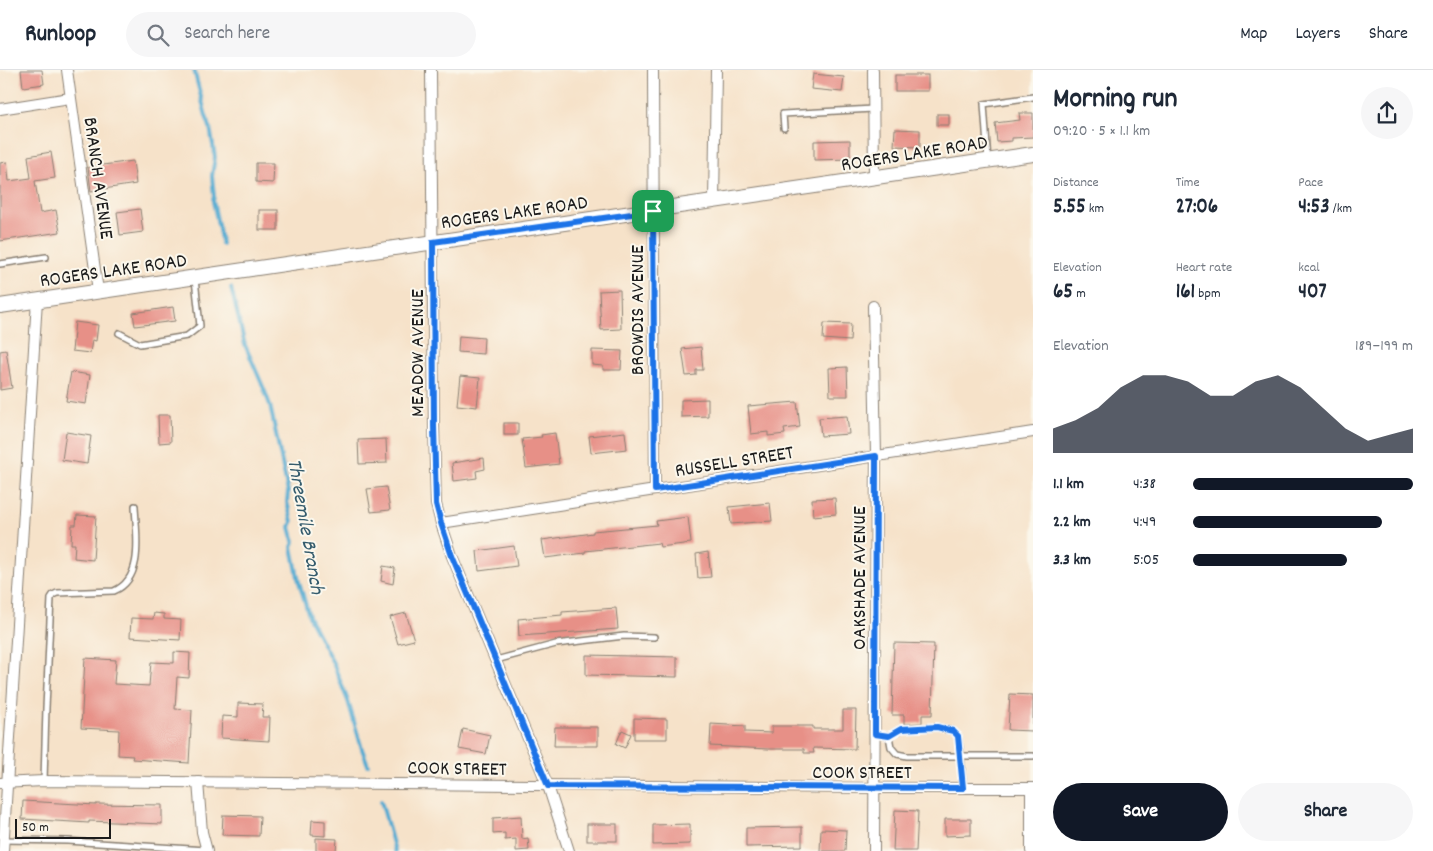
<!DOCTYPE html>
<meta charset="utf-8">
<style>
:root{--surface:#fff;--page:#f6f6f7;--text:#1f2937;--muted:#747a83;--line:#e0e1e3;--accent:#111827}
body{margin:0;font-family:Dekko,sans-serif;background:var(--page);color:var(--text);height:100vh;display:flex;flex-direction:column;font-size:19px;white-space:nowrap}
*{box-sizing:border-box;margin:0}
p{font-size:16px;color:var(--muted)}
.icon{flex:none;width:28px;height:28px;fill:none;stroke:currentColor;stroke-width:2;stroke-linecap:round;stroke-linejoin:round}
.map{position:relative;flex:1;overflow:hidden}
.details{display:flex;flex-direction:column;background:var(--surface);width:400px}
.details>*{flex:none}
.scale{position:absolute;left:15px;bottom:12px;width:96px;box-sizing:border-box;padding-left:5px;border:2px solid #1c1c1c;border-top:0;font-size:14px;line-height:18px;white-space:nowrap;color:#1c1c1c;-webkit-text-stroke:4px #fbf7ec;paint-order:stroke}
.pin{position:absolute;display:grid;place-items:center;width:42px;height:42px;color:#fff;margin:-21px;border-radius:10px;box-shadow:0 2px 8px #0006}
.round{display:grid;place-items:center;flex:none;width:52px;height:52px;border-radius:26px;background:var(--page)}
.overview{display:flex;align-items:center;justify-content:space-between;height:85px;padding:0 20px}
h1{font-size:28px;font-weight:700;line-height:38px}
.figures{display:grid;grid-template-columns:repeat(3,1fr);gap:8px;height:85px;padding:5px 20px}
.figures div{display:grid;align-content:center}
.figures b{font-size:21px;font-weight:700}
.figures small{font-size:14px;font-weight:400}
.figures p{font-size:14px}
.chart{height:140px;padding:10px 20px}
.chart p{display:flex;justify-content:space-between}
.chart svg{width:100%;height:90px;margin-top:5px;fill:var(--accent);opacity:.7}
.action{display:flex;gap:10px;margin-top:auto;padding:10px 20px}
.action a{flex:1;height:58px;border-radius:30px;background:var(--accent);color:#fff;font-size:20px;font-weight:700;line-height:58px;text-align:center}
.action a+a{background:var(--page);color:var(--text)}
ul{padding:0 20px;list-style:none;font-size:16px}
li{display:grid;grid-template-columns:80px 60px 1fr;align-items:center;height:38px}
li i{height:12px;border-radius:6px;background:var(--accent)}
header{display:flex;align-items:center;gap:30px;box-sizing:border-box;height:70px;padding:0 25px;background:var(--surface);border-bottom:1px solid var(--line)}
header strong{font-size:24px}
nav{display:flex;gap:28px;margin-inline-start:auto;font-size:18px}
.search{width:350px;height:45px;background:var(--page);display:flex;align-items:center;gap:12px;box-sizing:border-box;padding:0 18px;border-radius:28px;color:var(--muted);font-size:19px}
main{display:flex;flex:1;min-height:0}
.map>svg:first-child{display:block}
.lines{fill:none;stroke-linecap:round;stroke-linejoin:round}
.stream{stroke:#54abd1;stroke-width:4}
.building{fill:#e79087}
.lane-casing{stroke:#897f72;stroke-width:8}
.street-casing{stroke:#897f72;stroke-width:12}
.secondary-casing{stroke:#897f72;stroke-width:16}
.lane{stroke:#fff;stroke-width:5}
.street{stroke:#fff;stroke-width:10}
.secondary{stroke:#fff;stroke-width:14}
.route-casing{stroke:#fff;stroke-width:10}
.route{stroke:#1a73e8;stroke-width:6}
.labels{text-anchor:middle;stroke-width:4;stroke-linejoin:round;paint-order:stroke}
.street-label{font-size:20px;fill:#1c1c1c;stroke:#fbf7ec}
.water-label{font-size:21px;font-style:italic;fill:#355c6d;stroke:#fbf7ec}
</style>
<header>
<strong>Runloop</strong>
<div class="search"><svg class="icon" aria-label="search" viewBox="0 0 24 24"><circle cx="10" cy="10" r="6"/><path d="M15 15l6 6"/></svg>Search here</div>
<nav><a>Map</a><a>Layers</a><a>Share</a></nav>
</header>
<main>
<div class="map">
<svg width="1033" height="781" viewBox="0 0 1033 781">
<rect width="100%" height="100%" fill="#fbf7ec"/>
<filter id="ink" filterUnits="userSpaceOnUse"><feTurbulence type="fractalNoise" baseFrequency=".02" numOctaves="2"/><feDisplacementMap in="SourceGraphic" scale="10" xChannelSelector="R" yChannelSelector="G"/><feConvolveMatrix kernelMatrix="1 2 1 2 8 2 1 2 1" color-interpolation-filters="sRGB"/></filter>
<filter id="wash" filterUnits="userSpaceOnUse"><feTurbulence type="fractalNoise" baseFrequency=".0096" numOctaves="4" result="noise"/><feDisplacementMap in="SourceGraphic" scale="20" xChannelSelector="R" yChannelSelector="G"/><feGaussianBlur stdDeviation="1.12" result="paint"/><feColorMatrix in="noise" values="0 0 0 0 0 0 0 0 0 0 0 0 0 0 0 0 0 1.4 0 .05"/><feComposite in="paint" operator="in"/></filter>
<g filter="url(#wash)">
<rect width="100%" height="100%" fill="#f6e2c9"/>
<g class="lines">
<!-- stream -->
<g class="stream">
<path d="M194 0 206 46 210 57 215 87 212 106 214 126 213 131 222 174"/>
<path d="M231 218 245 275 264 319 270 335 288 422 287 432 292 452 290 457 294 472 292 477 299 512 310 549 333 593 348 631 362 679 368 695"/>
<path d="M381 731 395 781"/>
</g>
</g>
<g id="blocks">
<!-- building -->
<g class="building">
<path d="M21 0H42L44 14 23 17Z"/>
<path d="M813 4 844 7 842 22 811 19Z"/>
<rect x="895" y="5" width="33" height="16"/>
<path d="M1019 43H1033V67L1012 68V71L997 72 995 53 1020 50Z"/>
<rect x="937" y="44" width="12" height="11"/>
<path d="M895 59 920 60V77L894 76Z"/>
<path d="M850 70V89L814 90V71Z"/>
<path d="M51 82 55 108 35 111 40 143 56 140 60 162 0 171V93L7 92 9 111 31 108 28 86Z"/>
<path d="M133 91 136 114 91 121 88 97Z"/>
<path d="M256 93H274L273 113 256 112Z"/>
<path d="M140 139 143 162 120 165 117 142Z"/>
<rect x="259" y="140" width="19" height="20"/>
<path d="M620 220 621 259 601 260 599 221Z"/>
<path d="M173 237 175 251 135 256 133 243Z"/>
<path d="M75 252 98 255 96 271 92 270 90 283 72 281Z"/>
<path d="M824 253 851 254 850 271 823 269Z"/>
<path d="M459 266 484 268 483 284 458 282Z"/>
<path d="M701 277 703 300H696V305L686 306 682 279Z"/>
<path d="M6 280 12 318 0 320V281Z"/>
<path d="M592 280 622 281 621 300H603V296L592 295Z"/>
<path d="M847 297 848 326H830L829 298Z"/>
<path d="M71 302 90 305 86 334 66 331Z"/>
<path d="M460 306 480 308 477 337 457 335Z"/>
<path d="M708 329V346L681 347V330Z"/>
<path d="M797 332 800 357 784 359 785 364 768 366V362L751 364 748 336Z"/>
<path d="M158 345H170L171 372 159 373Z"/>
<path d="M847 346 849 364 821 366 819 348Z"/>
<rect x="504" y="353" width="14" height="12"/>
<path d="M66 362 91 366 87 394 62 390Z"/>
<path d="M625 362 627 379 591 383 589 366Z"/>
<path d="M555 363 559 394 526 398 522 369 542 367 541 365Z"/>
<path d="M386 369 387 393 359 394 358 370Z"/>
<path d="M484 388 485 399 476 401 477 408 454 411 452 393Z"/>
<path d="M386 417 390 440 371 442 367 419Z"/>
<path d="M835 428 836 444 813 446 812 429Z"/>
<path d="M770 433 772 451 731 454 729 437Z"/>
<path d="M77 445 96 446 93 490 74 488 75 474H71L72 455H76Z"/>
<path d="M688 447 691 473 660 477 659 473 585 481V483L545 488 542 470 593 463V461L657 455 656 451Z"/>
<path d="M514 476 517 496 479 501 477 481Z"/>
<path d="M708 482 711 507 698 508 696 484Z"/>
<path d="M383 496 395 498 393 514 381 511Z"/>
<path d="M616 538 618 559 519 566 518 549 562 545V542Z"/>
<path d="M154 543 164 544V549L181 550 180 570 130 567 131 548 153 549Z"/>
<path d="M406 543 414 570 398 574 390 547Z"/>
<path d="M894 573 934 574 932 645H922V653L904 654V645H892Z"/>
<path d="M174 582 190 583 189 608 177 607 175 639 192 640 189 693 132 689 133 686 118 685 119 660 81 658 85 588 116 590 114 614 149 616 151 592 174 593Z"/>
<path d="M586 585 677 587V607L586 605Z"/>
<path d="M1010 624 1033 625V661L1008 660Z"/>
<path d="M238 633 263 634 262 647H270L269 671 221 668 222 646 238 647Z"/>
<path d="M843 640H856L855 679 813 678 814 683H804V679H768L710 676 711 654 745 656V662L772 663V656H813V659H843Z"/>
<path d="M634 648 667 649V669H634Z"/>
<path d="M555 657H598V676H554Z"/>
<path d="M463 659 490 665 486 684 459 679Z"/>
<path d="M622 660 631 664 625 678 616 674Z"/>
<path d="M23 731 96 735V734L162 735V754L89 751V753L22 749Z"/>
<path d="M895 740 918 741 916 781H893Z"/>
<path d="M223 745 260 746 259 766 222 765Z"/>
<path d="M521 746 522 769 528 768 529 780 516 781V769L505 770V763L493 764V748Z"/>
<path d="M945 749H971V765L945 766Z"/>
<path d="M312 750 325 751V766L311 765Z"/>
<rect x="587" y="754" width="30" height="17"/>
<path d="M690 754V774L653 775V755Z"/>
<path d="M802 757V776L746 777V758Z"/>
<path d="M821 759 846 760 845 781H820Z"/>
<path d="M316 768 337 769 336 781H316Z"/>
</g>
</g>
</g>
<g filter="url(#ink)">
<use href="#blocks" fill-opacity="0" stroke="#897f72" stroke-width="1"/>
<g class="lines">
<!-- lane casing -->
<g class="lane-casing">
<g id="lane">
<path d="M784 58 783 44 873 39"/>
<path d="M988 91 984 34 1033 27"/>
<path d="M0 194 46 187"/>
<path d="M119 263 140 274 187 266 200 256 195 209"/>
<path d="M496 590 556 574 624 566 654 567"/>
<path d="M875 664 889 666 901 659 937 657 953 661 958 666 961 686H1033"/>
<path d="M889 666 891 677 897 684 907 686H961L963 718"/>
<path d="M44 711 46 638 51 528 53 525 57 523 114 521C145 508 136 463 135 436"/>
<path d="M3 770 68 771 206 780"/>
</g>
</g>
<!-- street casing -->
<g class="street-casing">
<g id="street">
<path d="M67 0 98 221"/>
<path d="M431 0 434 356 436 434 441 453 452 486 548 716 569 781"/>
<path d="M653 0 655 420"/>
<path d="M873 0 874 109"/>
<path d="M0 39 70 28"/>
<path d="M714 132 716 0"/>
<path d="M873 236 876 386 874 781"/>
<path d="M441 453 1033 362"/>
<path d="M198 712 202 762 207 781"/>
<path d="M0 713 44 711 874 718H1033"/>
<path d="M1031 718V781"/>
<path d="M3 781 37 230"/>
</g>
</g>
<!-- secondary casing -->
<g class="secondary-casing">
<path id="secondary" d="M0 236C344 183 689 137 1033 84"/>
</g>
<!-- lane -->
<use href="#lane" class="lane"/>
<!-- street -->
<use href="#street" class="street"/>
<!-- secondary -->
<use href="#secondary" class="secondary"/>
</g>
</g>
<g class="lines" filter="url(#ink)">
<!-- route casing -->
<g class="route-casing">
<path id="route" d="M653 141 655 420 876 386 875 664 889 666 901 659 937 657 953 661 958 666 963 718 548 716 452 486 441 453 436 434 434 356 433 172Z"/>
</g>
<!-- route -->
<use href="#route" class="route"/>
</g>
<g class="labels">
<!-- street labels -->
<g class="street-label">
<text transform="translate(914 82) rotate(-9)" y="7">ROGERS LAKE ROAD</text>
<text transform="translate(100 108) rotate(82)" y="7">BRANCH AVENUE</text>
<text transform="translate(514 141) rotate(-8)" y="7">ROGERS LAKE ROAD</text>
<text transform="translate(113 199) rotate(-8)" y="7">ROGERS LAKE ROAD</text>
<text transform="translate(636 240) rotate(-90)" y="7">BROWDIS AVENUE</text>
<text transform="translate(416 283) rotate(-90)" y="7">MEADOW AVENUE</text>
<text transform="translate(734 390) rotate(-9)" y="7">RUSSELL STREET</text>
<text transform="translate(858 508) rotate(-90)" y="7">OAKSHADE AVENUE</text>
<text transform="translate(457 697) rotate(1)" y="7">COOK STREET</text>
<text x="862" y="708">COOK STREET</text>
</g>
<!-- water labels -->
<g class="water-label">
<text transform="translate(307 456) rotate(80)" y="7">Threemile Branch</text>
</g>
</g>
</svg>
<div class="scale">50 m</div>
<div class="pin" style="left:653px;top:141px;background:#1e9e55"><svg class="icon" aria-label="arrive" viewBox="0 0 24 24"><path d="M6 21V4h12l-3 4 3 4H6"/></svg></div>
</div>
<section class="details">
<div class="overview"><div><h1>Morning run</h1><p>09:20 · 5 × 1.1 km</p></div><a class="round"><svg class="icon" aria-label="share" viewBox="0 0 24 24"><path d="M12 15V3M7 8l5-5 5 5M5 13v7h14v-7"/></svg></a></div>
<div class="figures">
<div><p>Distance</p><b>5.55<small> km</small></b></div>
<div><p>Time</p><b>27:06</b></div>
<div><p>Pace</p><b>4:53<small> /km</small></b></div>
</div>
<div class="figures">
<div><p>Elevation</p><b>65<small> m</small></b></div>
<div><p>Heart rate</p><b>161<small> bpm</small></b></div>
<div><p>kcal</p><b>407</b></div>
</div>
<div class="chart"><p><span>Elevation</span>189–199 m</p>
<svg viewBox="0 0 160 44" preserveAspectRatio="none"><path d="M0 44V32L10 28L20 22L30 12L40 6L50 6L60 9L70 16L80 16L90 9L100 6L110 12L120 22L130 32L140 38L150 35L160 32V44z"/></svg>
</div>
<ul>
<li><b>1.1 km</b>4:38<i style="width:100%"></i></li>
<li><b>2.2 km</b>4:49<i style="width:86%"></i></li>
<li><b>3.3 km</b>5:05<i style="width:70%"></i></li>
</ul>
<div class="action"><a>Save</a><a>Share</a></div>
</section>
</main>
